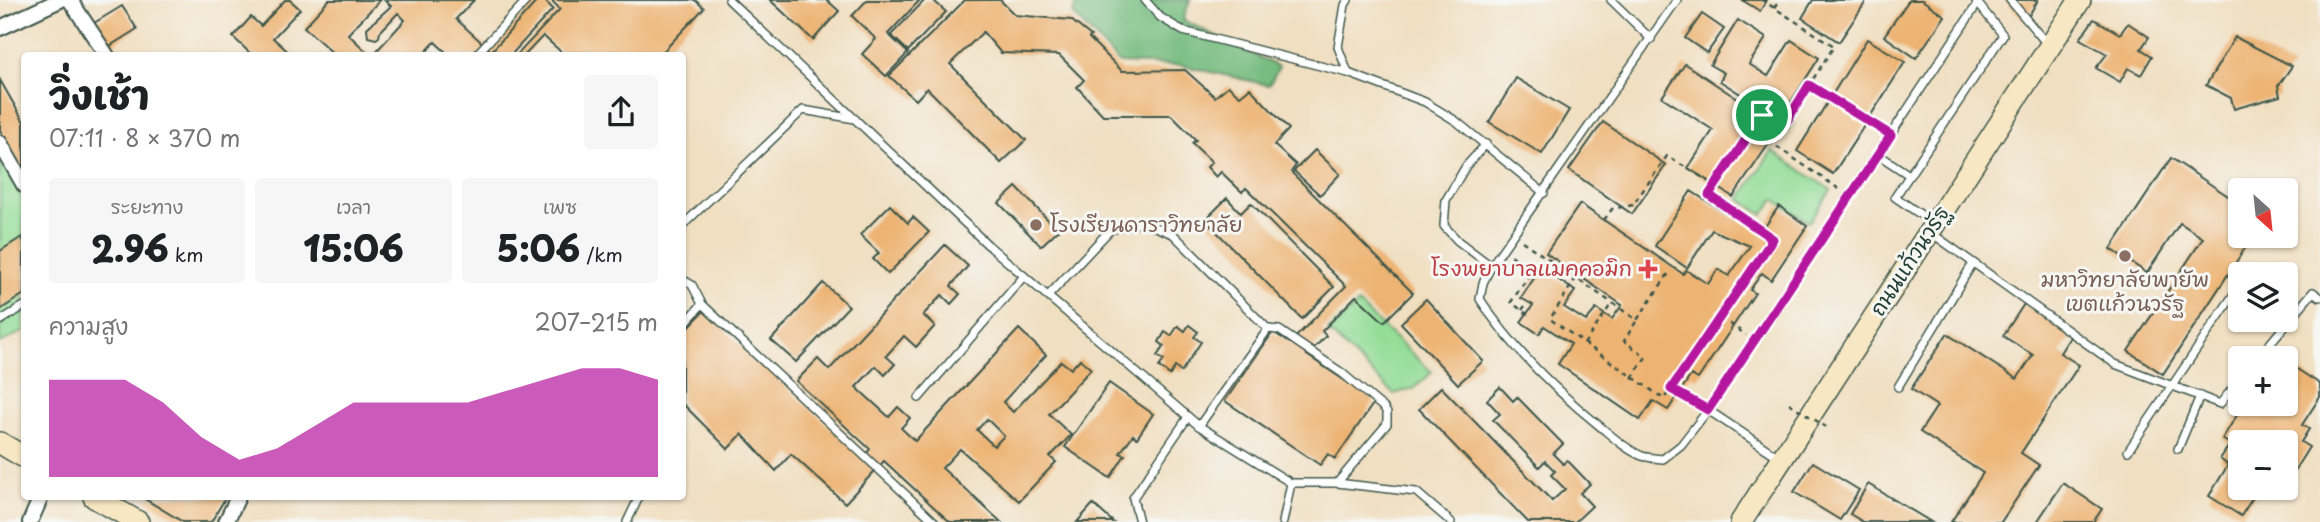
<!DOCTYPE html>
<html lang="th">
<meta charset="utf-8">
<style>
:root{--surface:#fff;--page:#f6f6f6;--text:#202124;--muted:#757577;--accent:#b5179e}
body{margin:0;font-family:"Playpen Sans","Playpen Sans Thai",sans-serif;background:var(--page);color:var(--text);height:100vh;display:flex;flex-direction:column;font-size:26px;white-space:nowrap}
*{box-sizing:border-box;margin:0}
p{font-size:23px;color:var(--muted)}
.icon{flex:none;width:38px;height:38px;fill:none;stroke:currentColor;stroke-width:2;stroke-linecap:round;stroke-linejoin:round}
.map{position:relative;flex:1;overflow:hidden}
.sheet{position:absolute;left:21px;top:52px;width:665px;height:448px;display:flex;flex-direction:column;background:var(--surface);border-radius:7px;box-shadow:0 2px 5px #0004}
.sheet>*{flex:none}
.needle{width:46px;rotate:153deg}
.buttons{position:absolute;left:2228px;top:178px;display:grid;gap:14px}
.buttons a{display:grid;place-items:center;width:70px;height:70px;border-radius:7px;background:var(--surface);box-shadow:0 2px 5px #0004;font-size:35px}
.pin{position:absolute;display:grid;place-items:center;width:60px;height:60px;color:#fff;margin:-30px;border:4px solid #fff;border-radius:50%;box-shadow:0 2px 7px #0007}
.round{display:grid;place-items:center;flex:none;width:74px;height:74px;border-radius:7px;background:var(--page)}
.head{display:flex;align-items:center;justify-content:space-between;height:119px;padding:0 28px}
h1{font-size:38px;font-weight:800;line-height:52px}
.metrics{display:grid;grid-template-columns:repeat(3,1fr);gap:10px;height:119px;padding:7px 28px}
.metrics div{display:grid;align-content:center;border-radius:7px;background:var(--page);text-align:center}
.metrics b{font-size:35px;font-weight:800}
.metrics small{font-size:19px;font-weight:400}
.metrics p{font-size:19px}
.chart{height:196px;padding:14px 28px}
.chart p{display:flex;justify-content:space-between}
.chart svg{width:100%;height:126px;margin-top:7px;fill:var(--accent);opacity:.7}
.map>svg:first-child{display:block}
.green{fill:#94dd98;stroke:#5a8d66;stroke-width:2}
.forest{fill:#77bc80;stroke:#4b7c5a;stroke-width:2}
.building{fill:#edb372;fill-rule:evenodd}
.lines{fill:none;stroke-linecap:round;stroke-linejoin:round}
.lane-casing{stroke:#3e5549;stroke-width:10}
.street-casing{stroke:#3e5549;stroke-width:18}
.secondary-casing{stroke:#3e5549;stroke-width:24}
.path{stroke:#3e5549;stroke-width:2.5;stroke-dasharray:5 5;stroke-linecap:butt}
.lane{stroke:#fff;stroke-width:7}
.street{stroke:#fff;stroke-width:14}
.secondary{stroke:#f7e8c3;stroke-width:21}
.path-bridge{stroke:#3e5549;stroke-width:2.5;stroke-dasharray:5 5;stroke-linecap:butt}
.route-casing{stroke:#fff;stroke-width:14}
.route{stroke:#b5179e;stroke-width:9}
.education-dot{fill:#8d6e63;stroke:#f6f6f2;stroke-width:2.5}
.health-dot{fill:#e0444e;stroke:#f6f6f2;stroke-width:2.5}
.labels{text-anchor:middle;stroke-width:6;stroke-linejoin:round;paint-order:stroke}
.education-label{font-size:21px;fill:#785e54;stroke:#f6f6f2;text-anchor:start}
.street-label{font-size:21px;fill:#1f3d34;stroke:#f6f6f2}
.health-label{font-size:21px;fill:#be3a42;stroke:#f6f6f2;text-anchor:end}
</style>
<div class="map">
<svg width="2320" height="522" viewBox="0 0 2320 522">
<rect width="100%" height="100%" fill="#f6f6f2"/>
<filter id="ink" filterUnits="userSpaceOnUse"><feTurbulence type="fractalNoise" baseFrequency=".0143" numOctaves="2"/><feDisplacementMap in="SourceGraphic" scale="14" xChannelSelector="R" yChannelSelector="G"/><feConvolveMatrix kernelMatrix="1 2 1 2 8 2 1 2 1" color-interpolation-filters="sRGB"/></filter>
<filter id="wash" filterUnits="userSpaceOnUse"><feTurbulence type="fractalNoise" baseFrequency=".00686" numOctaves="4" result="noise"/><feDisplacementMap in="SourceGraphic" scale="28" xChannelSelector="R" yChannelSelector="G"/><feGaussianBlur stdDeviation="1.57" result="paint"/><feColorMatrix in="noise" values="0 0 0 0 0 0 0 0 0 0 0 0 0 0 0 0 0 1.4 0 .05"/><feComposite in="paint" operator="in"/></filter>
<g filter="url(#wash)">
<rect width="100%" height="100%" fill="#f0dfc1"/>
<!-- green -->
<g class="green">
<path d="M1772 151 1831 190 1809 222 1774 199 1763 215 1740 199Z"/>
<path d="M0 158 24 200V331L0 343Z"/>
<path d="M1358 304 1432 372 1415 388 1394 394 1328 331Z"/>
</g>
<!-- forest -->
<path class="forest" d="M1138 0H1190L1183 20 1279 67 1269 85 1180 65 1119 63 1073 14 1076 3 1138 2Z"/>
<g id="blocks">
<!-- building -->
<g class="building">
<path d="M285 0H290L300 9 273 38 293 56H253L233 37 251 17 261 26Z"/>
<path d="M329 0H380L348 34 371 56H336L304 27Z"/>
<path d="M384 0H474L456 19 489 49 483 56H450L435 42 422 56H372L405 20 398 13 380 32 379 37 376 39 368 37 367 28 391 6Z"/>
<path d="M538 0H544L553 9 510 56H487Z"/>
<path d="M551 0H695L704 8 659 56H566L543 36 524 56H516L560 9Z"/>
<path d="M770 0H827L839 11 813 40Z"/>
<path d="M867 0H920L888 34 908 53 886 76 862 54 876 39 852 16Z"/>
<path d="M925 0H933L946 12 908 51 891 35Z"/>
<path d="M965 0H1000L1015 15 1071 20 1091 36 1089 38 1122 71 1185 70 1215 97 1228 86 1240 96 1250 88 1289 129 1274 145 1296 165 1291 172 1413 293 1384 322 1356 296 1322 331 1326 336 1307 355 1375 401 1335 459 1328 454 1320 465 1225 401 1273 332 1290 343 1346 286 1246 188 1242 192 1221 172 1216 177 1207 167 1212 162 1192 143 1196 140 1171 115H1103L1077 87 1084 80 1059 55 1001 53 983 32 950 64 1026 140 1001 163 927 88 916 100 889 76Z"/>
<path d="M1742 0H1767L1760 11Z"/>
<path d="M1813 0H1867L1839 42 1802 18Z"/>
<path d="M1909 0H1922L1945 16 1916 58 1884 36Z"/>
<path d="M2005 0H2038L2025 22Z"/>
<path d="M122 6 137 29 108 47 94 23Z"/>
<path d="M1702 14 1724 29 1707 53 1685 38Z"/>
<path d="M2094 19 2120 34 2128 23 2149 37 2141 49 2152 56 2141 75 2128 68 2120 82 2096 68 2107 54 2080 39Z"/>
<path d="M1738 20 1766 38 1749 64 1768 76 1791 40 1819 58 1785 111 1765 99 1761 107 1720 81 1724 73 1710 65Z"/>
<path d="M2235 37 2292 66 2278 86 2280 96 2234 109 2231 98 2206 85Z"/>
<path d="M1867 39 1905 62 1833 174 1797 151Z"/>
<path d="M1685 64 1780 127 1733 197 1688 168 1713 130 1662 97Z"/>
<path d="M1516 78 1569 110 1542 154 1489 122Z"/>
<path d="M0 80 24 122V172L0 130Z"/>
<path d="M1603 122 1666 165 1632 214 1569 170Z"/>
<path d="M1315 150 1340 174 1320 195 1294 171Z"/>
<path d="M2171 158 2240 204V236H2253L2163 374 2128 351 2203 238 2180 223 2147 273 2111 249Z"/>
<path d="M1016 187 1058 230 1041 246 999 203Z"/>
<path d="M1691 191 1724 212 1764 228 1779 206 1807 226 1771 280 1762 273 1750 290 1755 293 1698 379 1691 375 1668 410 1653 401 1640 420 1558 364 1571 344 1544 326 1539 334 1521 322 1533 305 1521 298 1541 268 1575 291 1564 307 1586 321 1596 309 1612 319 1622 305 1546 253 1580 204 1683 274 1686 270 1708 284 1718 269 1729 276 1750 246 1712 230 1687 268 1655 246Z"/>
<path d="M1227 198 1241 213 1251 203 1334 287 1302 319 1205 220Z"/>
<path d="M890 205 908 223 913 217 929 232 888 274 873 259 879 253 860 235Z"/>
<path d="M22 237 24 242V294L0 310V251Z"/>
<path d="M945 245 968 266 951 286 960 294 951 304 942 295 923 315 935 326 916 347 904 336 886 356 895 364 885 375 876 366 856 387 889 417 898 407 910 418 901 428 915 441 1019 329 1046 355 1003 402 1013 412 1061 361 1071 369 1080 359 1091 369 1049 414 1071 435 1050 457 1056 462 1019 501 960 449 942 468 1001 522H950L884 461 845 503 791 454 776 471 742 434 728 449 682 403V334L704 311 863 458 870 449 796 381 818 359 829 370ZM987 419 1004 436 994 446 977 430Z"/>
<path d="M823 283 849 306 796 362 771 340Z"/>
<path d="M1426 299 1483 361 1458 384 1401 323Z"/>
<path d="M2024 304 2072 334 2060 353 2079 365 2021 453 2039 465 2001 522H1951L1983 473 1920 432 1937 406 1911 389 1947 334 2017 379 2033 355 2003 336Z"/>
<path d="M1189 325 1198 332 1194 337 1201 342 1181 372 1175 367 1170 375 1159 367 1164 360 1157 356 1164 346 1159 342 1165 332 1171 336 1178 326 1185 331Z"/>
<path d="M2297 369 2320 384V397L2302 425 2309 429 2301 442 2309 447 2288 481 2286 479V443H2240V488H2259L2241 516 2209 496 2228 465 2220 459 2230 444 2222 439 2244 404 2258 412 2263 404H2286V387Z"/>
<path d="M1109 383 1153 414 1137 438 1133 435 1120 453 1125 455 1110 478 1065 447Z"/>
<path d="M1441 387 1552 501 1565 489 1551 475 1555 471 1545 461 1539 467 1493 420 1500 414 1487 400 1500 387 1513 401 1517 397 1563 444 1553 454 1563 464 1567 460 1590 484 1580 493 1592 506 1575 522H1528L1419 409Z"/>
<path d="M1813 462 1859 490 1840 520 1794 492Z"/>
<path d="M2063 483 2102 509 2093 522H2037Z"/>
<path d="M1868 484 1931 522H1863L1850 514Z"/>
<path d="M146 497H226L211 522H183L145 499Z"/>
<path d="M1093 504 1113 522H1077Z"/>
</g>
</g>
</g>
<g filter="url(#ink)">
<use href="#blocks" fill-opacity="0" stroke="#3e5549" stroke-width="2"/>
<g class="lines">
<!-- lane casing -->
<g class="lane-casing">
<g id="lane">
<path d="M729 0 988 245 1199 426 1291 483H1337L1416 492 1451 522"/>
<path d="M1145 0 1160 17 1183 31 1348 73"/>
<path d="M1348 0 1345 5 1338 47 1348 73 1425 102 1456 121 1544 193"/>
<path d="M1611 0 1651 39"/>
<path d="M1677 0 1491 266 1483 283 1480 299C1512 349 1556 391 1602 428 1614 438 1627 450 1642 456 1648 458 1656 458 1663 459L1681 445 1708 410 1978 3"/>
<path d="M2010 0 2047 44"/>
<path d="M475 56 527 0"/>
<path d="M1486 144 1466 166 1446 200 1444 226 1458 241 1491 266"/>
<path d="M1879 155 1909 175"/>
<path d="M1933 223 1895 197 2003 35 1976 1"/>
<path d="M682 226 803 110 855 119"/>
<path d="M1930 232 2115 364 2220 404 2240 379"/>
<path d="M682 279 692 285 702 304 935 522"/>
<path d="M1048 296 1110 230 1143 222 1173 234 1268 329"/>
<path d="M0 321 24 306"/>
<path d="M682 327 702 304"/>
<path d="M2257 359 2313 292 2320 297"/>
<path d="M1898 387 1973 263"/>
<path d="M919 398 1024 276"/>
<path d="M1708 410 1780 458"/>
<path d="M1199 426 1268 329 1279 330 1342 373 1384 408 1387 413V424L1337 483"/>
<path d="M2178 449 2200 396"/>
<path d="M2128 451 2236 291"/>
<path d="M627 522 639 497"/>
<path d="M1139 522 1133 498 1188 417"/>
<path d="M1283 522 1291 483"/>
</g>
</g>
<!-- street casing -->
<g class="street-casing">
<g id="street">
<path d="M70 0 107 56"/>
<path d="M0 28 60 0"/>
<path d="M0 143 24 185"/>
<path d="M30 522 41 497"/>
<path d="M226 522 238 497"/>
</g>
</g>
<!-- secondary casing -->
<g class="secondary-casing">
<g id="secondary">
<path d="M0 443 24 457"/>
<path d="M94 497 138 522"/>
<path d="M1741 522 2080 0"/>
</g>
</g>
<!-- path -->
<g class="path">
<path d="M1774 8 1780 0"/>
<path d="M1809 85 1881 129"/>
<path d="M1752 130 1842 191"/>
<path d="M1604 220 1612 209 1633 205 1667 156 1715 185"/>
<path d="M1522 241 1637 320 1669 273"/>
<path d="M1511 255 1532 271 1511 302 1527 314"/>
<path d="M1576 278 1550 319 1664 399 1719 316 1746 335"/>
<path d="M1522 310 1528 302"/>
<path d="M1719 316 1773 239 1709 195 1768 106 1788 119 1834 46 1762 0"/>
<path d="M1584 344 1612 303"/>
<path d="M1632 378 1646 357 1624 341 1637 320"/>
<path d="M1671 389 1698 404"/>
</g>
<!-- lane -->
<use href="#lane" class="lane"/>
<!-- street -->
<use href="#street" class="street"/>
<!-- secondary -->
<use href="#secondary" class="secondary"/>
<!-- path-bridge -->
<path class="path-bridge" d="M1789 403 1826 427"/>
</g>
</g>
<g class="lines" filter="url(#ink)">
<!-- route casing -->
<g class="route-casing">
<path id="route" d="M1809 85 1891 135 1708 410 1671 389 1773 239 1709 195 1768 106 1788 119Z"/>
</g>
<!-- route -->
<use href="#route" class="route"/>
</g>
<!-- markers -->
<g class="education-dot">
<circle cx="1036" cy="225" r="7"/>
<circle cx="2125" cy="256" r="7"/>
</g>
<path class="health-dot" d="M1644.5 258.5h7v7h7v7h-7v7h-7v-7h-7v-7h7z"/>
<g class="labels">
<!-- education labels -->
<g class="education-label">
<text x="1050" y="232">โรงเรียนดาราวิทยาลัย</text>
<text x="2125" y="287" text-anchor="middle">มหาวิทยาลัยพายัพ<tspan x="2125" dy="24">เขตแก้วนวรัฐ</tspan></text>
</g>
<!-- street labels -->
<g class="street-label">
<text transform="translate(1910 261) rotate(-57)" y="7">ถนนแก้วนวรัฐ</text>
</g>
<!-- health labels -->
<g class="health-label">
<text x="1632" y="276">โรงพยาบาลแมคคอมิก</text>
</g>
</g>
</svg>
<div class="buttons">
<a><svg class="needle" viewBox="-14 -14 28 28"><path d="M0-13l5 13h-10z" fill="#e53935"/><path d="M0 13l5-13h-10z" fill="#757577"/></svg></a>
<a><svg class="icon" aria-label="layers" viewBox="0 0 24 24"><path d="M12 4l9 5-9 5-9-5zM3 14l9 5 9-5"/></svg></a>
<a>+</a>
<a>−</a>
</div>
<div class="pin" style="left:1762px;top:115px;background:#1e9e55"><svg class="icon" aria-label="arrive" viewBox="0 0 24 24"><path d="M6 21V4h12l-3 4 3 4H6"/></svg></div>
<section class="sheet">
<div class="head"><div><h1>วิ่งเช้า</h1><p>07:11 · 8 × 370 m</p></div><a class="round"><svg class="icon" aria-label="share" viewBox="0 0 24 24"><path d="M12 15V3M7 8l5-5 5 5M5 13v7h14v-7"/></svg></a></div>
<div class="metrics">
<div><p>ระยะทาง</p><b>2.96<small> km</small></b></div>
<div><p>เวลา</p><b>15:06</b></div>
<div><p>เพซ</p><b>5:06<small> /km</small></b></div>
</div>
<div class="chart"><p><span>ความสูง</span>207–215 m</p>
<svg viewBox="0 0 160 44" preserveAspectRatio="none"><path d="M0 44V10L10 10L20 10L30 18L40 30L50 38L60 34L70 26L80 18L90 18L100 18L110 18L120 14L130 10L140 6L150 6L160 10V44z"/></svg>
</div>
</section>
</div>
